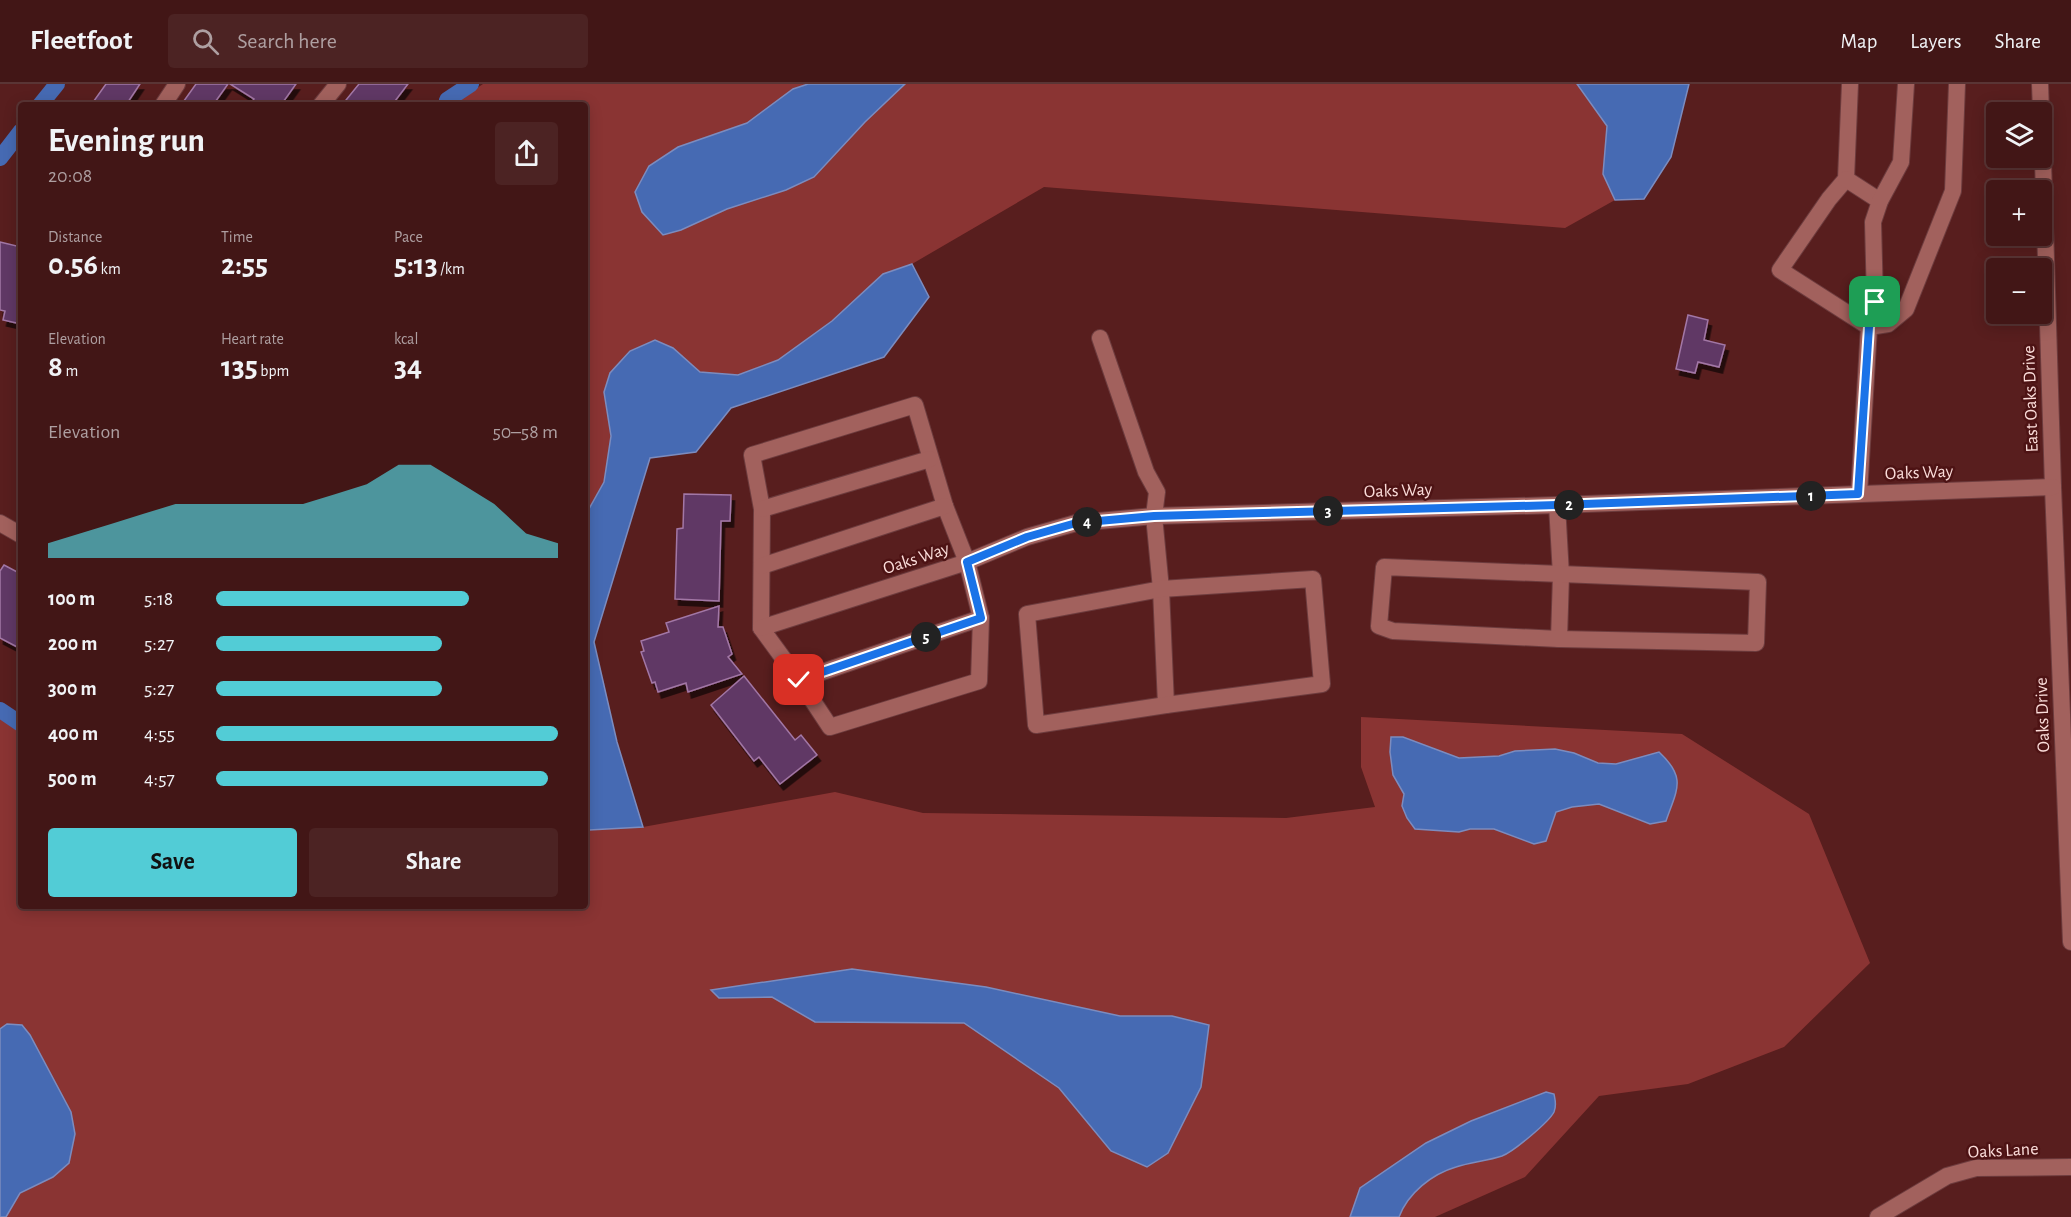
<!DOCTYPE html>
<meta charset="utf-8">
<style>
:root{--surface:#421616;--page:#4c2323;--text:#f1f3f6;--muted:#ae9fa1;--line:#5a3535;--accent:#52ccd6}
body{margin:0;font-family:"Alegreya Sans",sans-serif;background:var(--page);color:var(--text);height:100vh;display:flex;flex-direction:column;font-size:22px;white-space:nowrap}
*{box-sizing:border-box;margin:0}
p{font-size:20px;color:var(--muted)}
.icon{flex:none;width:33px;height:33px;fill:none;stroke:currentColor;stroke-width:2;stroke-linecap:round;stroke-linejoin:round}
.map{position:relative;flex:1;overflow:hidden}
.details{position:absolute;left:18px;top:18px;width:570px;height:807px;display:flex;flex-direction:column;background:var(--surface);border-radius:6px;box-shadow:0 3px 15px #0003,0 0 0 2px var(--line)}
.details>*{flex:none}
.buttons{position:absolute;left:1986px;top:18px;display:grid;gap:12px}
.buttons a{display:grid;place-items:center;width:66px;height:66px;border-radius:6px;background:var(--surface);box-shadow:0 3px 15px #0003,0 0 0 2px var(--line);font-size:30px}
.pin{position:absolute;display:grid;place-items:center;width:51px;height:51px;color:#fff;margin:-26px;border-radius:12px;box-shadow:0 3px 9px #0006}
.km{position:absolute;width:30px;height:30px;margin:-15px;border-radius:50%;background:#222;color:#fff;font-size:16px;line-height:30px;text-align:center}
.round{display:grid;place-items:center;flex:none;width:63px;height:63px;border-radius:6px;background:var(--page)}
.summary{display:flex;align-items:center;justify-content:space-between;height:102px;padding:0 30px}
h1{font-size:33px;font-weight:600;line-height:45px}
.figures{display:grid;grid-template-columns:repeat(3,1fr);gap:9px;height:102px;padding:6px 30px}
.figures div{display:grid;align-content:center}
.figures b{font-size:30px;font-weight:600}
.figures small{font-size:16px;font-weight:400}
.figures p{font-size:16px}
.chart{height:168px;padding:12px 30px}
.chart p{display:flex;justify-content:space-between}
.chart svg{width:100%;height:108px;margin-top:6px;fill:var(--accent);opacity:.7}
.primary-button{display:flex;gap:12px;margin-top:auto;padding:12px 30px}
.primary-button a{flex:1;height:69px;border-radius:6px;background:var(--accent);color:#111;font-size:24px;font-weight:600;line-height:69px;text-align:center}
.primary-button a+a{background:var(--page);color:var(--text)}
ul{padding:0 30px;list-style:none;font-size:20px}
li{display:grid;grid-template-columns:96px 72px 1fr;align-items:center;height:45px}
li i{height:15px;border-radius:8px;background:var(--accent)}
header{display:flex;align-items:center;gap:36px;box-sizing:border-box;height:84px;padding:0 30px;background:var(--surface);border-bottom:2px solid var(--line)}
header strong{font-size:28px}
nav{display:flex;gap:33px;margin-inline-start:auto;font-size:21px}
.search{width:420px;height:54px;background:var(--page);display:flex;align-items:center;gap:15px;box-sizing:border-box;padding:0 21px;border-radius:6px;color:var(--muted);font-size:22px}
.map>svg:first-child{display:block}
.green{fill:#8a3433}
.water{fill:#466ab3;stroke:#7c8cbf;stroke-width:1.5}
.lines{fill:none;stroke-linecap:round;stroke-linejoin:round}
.canal{stroke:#466ab3;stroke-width:16}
.building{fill:#613965;stroke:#a277a6;stroke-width:1.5;filter:url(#shadow)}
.street-casing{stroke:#6d3c3e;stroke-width:18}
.street{stroke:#a2615d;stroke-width:16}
.route-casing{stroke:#fff;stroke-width:12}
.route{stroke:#1a73e8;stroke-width:8}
.labels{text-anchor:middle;stroke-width:5;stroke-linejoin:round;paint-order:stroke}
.street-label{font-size:18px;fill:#fbddda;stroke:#4d1314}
</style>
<header>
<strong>Fleetfoot</strong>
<div class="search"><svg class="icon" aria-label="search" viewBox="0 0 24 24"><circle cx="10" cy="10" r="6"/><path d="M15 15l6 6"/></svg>Search here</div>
<nav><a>Map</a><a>Layers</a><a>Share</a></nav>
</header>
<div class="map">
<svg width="2071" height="1133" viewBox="0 0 2071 1133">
<defs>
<filter id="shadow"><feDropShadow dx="3.5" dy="6" stdDeviation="0" flood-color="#0009"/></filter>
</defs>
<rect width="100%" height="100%" fill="#581e1e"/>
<!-- green -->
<g class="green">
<path d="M483 0H1577L1607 42 1603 90 1615 116 1565 144 1044 103 912 180 883 190 832 237 778 276 738 291 700 288 673 264 610 289 604 308 611 352 604 398 585 432V21H452Z"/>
<path d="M1361 633 1682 650 1809 730 1870 879 1784 963 1688 1000 1599 1012 1525 1093 1435 1133H0V634L21 649V822H585V742L590 746 643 743 835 708 923 729 1286 734 1375 723 1361 683Z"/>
</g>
<!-- water -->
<g class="water">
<path d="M808 0H905L865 38 814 93 786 106 727 125 681 146 663 151 642 128 635 108 649 82 678 63 747 39 793 5Z"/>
<path d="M1577 0H1689L1671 73 1644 115 1615 116 1603 90 1607 42Z"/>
<path d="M912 180 929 213 884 273 731 324 696 368 650 374 594 558 617 658 643 743 589 746 585 742V432L604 398 611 352 604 308 610 289 630 267 655 256 673 264 700 288 738 291 778 276 832 237 883 190Z"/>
<path d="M1391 653H1403L1459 674 1499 672 1515 667 1555 665 1574 669 1598 679 1616 680 1659 668C1687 694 1677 705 1666 737L1650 740 1599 720 1572 723 1556 728 1546 757 1534 760 1494 745H1470L1459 748 1415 745 1407 734 1402 722 1404 710 1393 691 1390 668Z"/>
<path d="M852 885 986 903 1120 932H1172L1209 941 1201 1003 1168 1069 1147 1083 1111 1067 1059 1004 964 939 815 938 772 913 719 914 711 906Z"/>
<path d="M7 940 22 941 30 951 71 1028 75 1050 69 1079 53 1093 20 1109 6 1133H0V945Z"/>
<path d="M1546 1008 1554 1010C1555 1016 1557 1021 1554 1028 1549 1038 1513 1068 1502 1072 1487 1077 1471 1078 1456 1083 1432 1090 1408 1109 1399 1133H1350L1360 1104 1426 1059 1471 1037Z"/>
</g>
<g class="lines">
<!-- canal -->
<g class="canal">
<path d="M447 16 471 0"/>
<path d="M40 21 57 0"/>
<path d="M0 74 21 47"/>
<path d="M0 626 21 640"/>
</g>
</g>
<!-- building -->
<g class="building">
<path d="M106 0H140L126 21H91Z"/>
<path d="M196 0H228L213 21H181Z"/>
<path d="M230 0H296L281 21H250L254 15Z"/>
<path d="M359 0H408L392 21H342Z"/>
<path d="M0 158 21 163V240L3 236 5 227 0 226Z"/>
<path d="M1688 231 1708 236 1704 256 1725 261 1719 283 1698 278 1695 289 1676 285Z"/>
<path d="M684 410 731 411 730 437H721L719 517 675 515 677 445 683 444Z"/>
<path d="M4 481 21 490V565L0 554V487Z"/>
<path d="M719 522 718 543H723L732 570 728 573 742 590 688 608 686 599 658 608 655 598 652 599 641 568 644 567 641 557 669 548 666 539Z"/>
<path d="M744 592 795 656 801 651 817 671 780 700 759 673 754 677 711 621Z"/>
</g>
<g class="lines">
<!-- street casing -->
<g class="street-casing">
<g id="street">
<path d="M1850 0 1846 95 1829 115 1780 186 1869 243 1888 240 1906 225 1953 107 1957 0"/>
<path d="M2040 0 2041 28"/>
<path d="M163 21 177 0"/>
<path d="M321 21 338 0"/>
<path d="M2042 45 2053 403 2071 858"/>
<path d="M1846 95 1880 117"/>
<path d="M1100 254 1146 388 1157 408 1154 432 1161 505 1166 621"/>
<path d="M915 321 945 422 967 478 981 534 979 597 830 643 799 596 761 544 762 425 752 371Z"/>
<path d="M1859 410 1869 243 1875 217 1873 138 1880 117 1901 78 1906 0"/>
<path d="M1557 421 1561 491 1559 555"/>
<path d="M762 425 930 375"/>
<path d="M0 439 21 451"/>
<path d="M762 482 945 422"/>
<path d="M1384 483 1758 498 1756 559 1559 555 1393 547 1379 542Z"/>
<path d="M1313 495 1322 600 1166 621 1036 641 1027 530 1161 505Z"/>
<path d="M761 544 967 478 1027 453 1076 439 1154 432 1557 421 2053 403"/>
<path d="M799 596 981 534"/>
<path d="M1878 1133 1947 1092 1976 1084 2071 1083"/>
</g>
</g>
<!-- street -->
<use href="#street" class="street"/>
</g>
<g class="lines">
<!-- route casing -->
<g class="route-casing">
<path id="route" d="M799 596 981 534 967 478 1027 453 1076 439 1154 432 1557 421 1858 410 1869 243 1875 218"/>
</g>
<!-- route -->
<use href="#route" class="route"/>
</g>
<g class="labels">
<!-- street labels -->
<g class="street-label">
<text transform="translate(2030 315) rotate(-92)" y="6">East Oaks Drive</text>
<text transform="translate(1919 388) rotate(-2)" y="6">Oaks Way</text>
<text transform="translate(1398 406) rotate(-2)" y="6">Oaks Way</text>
<text transform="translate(916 474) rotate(-18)" y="6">Oaks Way</text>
<text transform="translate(2042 631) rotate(-92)" y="6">Oaks Drive</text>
<text transform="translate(2003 1066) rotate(-3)" y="6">Oaks Lane</text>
</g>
</g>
</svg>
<div class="buttons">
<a><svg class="icon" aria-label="layers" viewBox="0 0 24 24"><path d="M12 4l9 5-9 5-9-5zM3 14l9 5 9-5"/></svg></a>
<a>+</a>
<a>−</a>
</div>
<div class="pin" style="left:1875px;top:218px;background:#1e9e55"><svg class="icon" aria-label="arrive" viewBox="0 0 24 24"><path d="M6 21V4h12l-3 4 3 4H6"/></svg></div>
<div class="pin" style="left:799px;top:596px;background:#d93025"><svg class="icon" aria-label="check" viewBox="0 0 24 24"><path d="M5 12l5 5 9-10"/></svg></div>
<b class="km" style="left:1811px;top:412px">1</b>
<b class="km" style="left:1569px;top:421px">2</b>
<b class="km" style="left:1328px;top:427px">3</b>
<b class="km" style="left:1087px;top:438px">4</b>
<b class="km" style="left:926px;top:553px">5</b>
<section class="details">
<div class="summary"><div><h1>Evening run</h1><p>20:08</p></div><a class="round"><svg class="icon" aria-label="share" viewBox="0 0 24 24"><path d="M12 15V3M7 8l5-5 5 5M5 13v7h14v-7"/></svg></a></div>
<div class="figures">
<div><p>Distance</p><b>0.56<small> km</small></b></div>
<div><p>Time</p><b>2:55</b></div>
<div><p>Pace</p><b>5:13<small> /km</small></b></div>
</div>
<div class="figures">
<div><p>Elevation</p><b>8<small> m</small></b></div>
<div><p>Heart rate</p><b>135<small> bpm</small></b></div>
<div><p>kcal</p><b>34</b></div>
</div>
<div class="chart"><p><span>Elevation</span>50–58 m</p>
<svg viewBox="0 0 160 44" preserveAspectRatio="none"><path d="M0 44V38L10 34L20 30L30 26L40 22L50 22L60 22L70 22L80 22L90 18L100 14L110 6L120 6L130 14L140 22L150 34L160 38V44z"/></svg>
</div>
<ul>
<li><b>100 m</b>5:18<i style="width:74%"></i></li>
<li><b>200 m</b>5:27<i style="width:66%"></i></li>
<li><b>300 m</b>5:27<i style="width:66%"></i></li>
<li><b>400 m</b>4:55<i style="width:100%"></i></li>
<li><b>500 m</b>4:57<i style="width:97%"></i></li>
</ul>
<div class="primary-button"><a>Save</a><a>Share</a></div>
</section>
</div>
